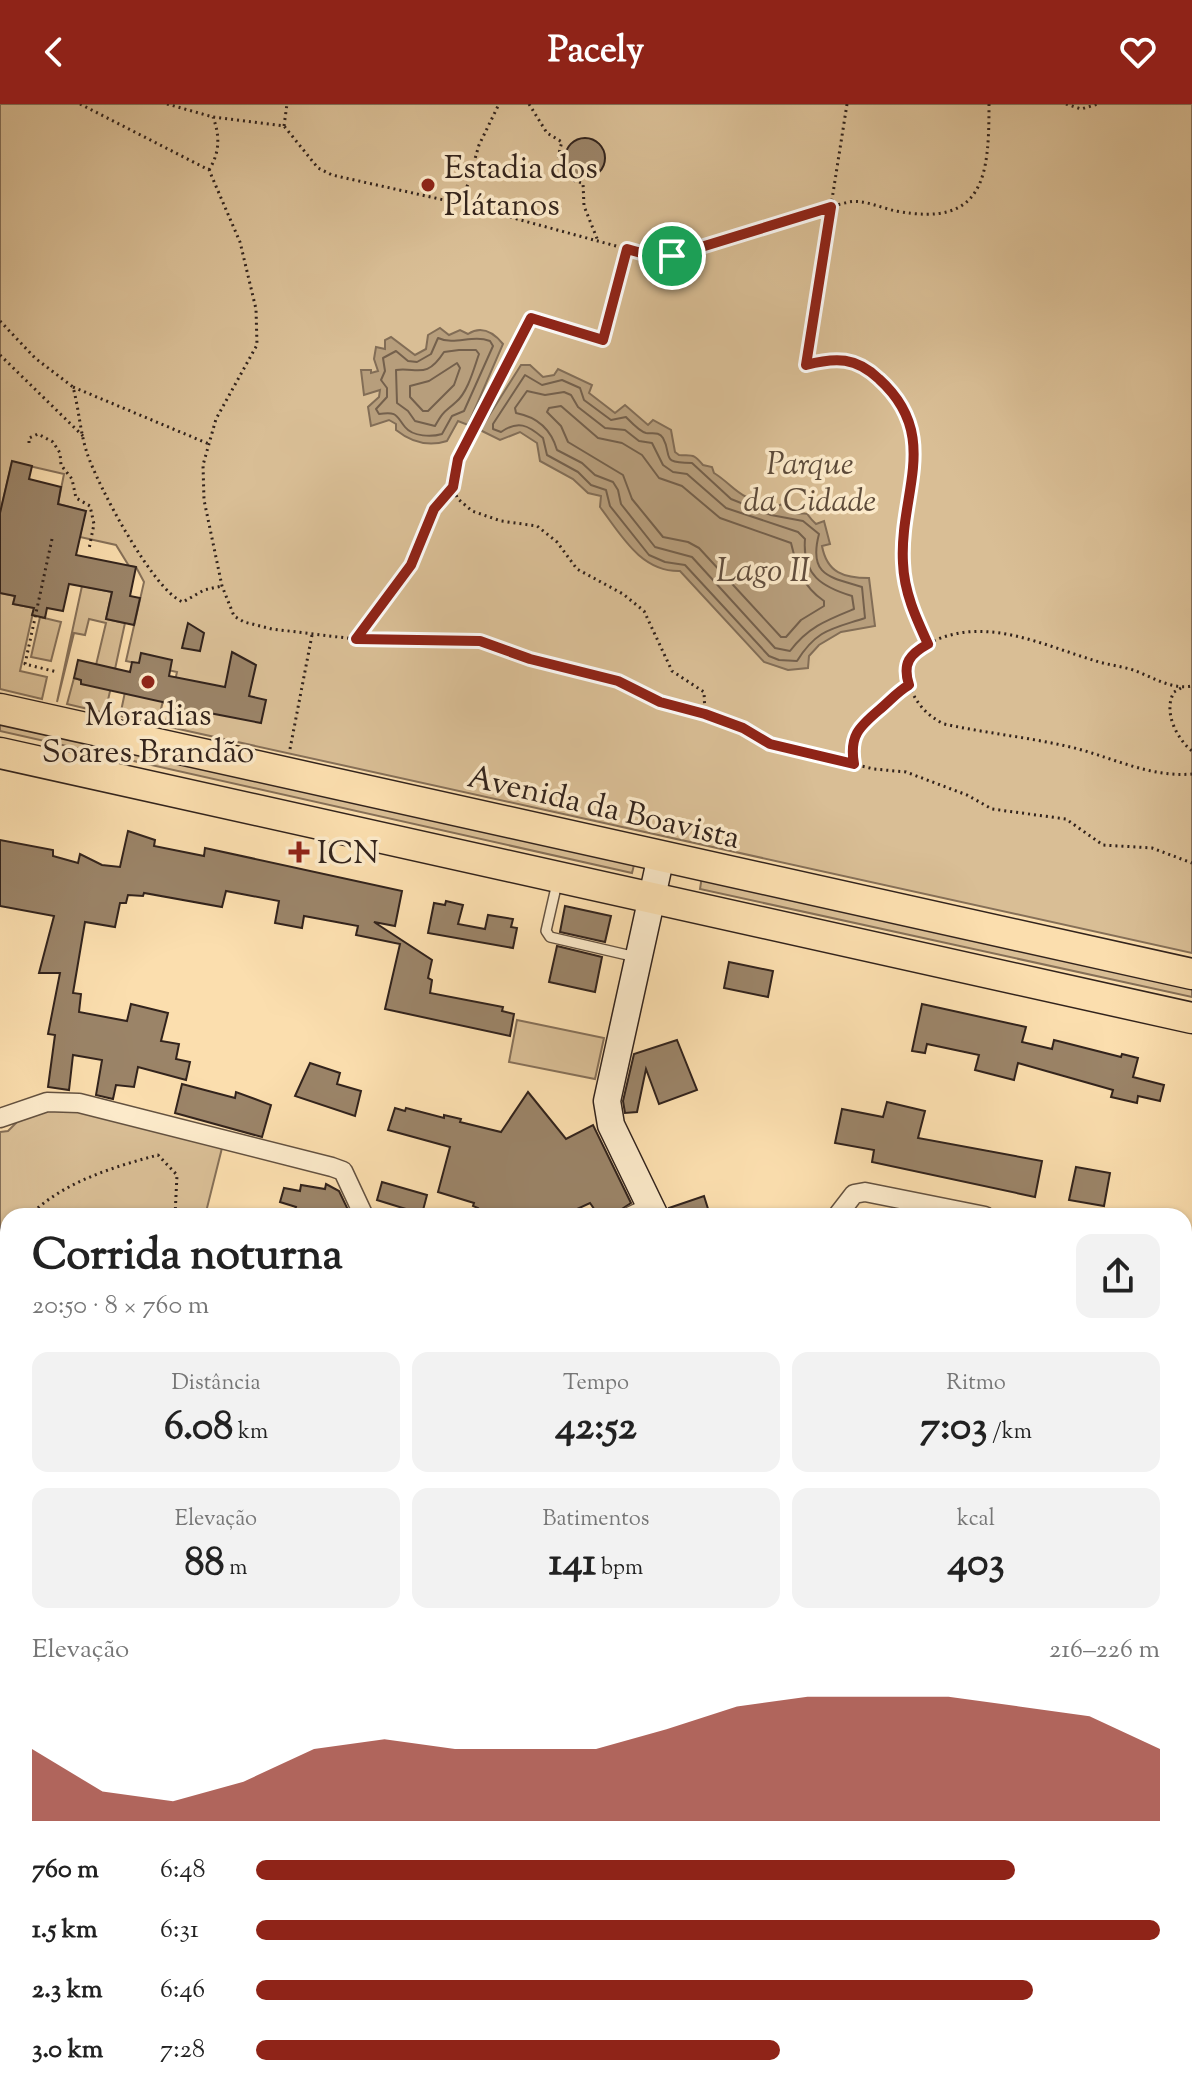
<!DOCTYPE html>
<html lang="pt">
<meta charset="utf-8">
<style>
:root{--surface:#fff;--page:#f2f2f2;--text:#222;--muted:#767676;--accent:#8f2418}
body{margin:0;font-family:"Sorts Mill Goudy",serif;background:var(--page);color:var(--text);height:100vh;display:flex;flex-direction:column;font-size:30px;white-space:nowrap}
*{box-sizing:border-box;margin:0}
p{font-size:26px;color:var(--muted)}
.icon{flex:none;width:44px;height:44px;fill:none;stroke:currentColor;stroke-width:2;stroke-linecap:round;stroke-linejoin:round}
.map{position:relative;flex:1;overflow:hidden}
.drawer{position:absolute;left:0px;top:1104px;width:1192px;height:888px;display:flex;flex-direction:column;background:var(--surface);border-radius:24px 24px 0 0;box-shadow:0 2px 6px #0004}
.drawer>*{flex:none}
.pin{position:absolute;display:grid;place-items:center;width:68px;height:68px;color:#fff;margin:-34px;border:4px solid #fff;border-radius:50%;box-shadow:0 2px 8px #0007}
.round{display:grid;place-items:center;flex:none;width:84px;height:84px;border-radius:16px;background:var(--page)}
.head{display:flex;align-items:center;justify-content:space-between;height:136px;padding:0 32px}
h1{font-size:44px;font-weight:700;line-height:60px}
.metrics{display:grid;grid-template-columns:repeat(3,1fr);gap:12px;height:136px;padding:8px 32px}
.metrics div{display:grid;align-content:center;border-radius:16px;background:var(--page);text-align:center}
.metrics b{font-size:40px;font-weight:700}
.metrics small{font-size:22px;font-weight:400}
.metrics p{font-size:22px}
.chart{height:224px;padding:16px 32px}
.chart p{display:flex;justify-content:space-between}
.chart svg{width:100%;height:144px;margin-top:8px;fill:var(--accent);opacity:.7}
ul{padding:0 32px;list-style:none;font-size:26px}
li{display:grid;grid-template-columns:128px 96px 1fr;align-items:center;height:60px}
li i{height:20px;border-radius:10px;background:var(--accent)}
header{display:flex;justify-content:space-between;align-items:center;height:104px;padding:0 32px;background:var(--accent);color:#fff;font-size:36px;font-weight:700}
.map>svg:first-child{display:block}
.green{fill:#d9be95;stroke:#867058;stroke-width:2}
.water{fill:#b79e7c;stroke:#826d56;stroke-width:2}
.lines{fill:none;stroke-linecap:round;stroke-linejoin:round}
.shore{stroke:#74604c;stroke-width:2}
.stream{stroke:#826d56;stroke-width:5}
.building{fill:#9b8468;stroke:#32231c;stroke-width:2}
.lane-casing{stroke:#645240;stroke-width:12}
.street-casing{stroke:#645240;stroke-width:21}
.secondary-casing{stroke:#32231c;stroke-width:29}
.primary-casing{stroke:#32231c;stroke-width:33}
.path{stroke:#32231c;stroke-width:3;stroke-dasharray:2 4;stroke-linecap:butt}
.lane{stroke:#fceaca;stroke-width:9}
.street{stroke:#fceaca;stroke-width:18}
.secondary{stroke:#fceaca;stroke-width:26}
.primary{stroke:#fbdeae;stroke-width:30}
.route-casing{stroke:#fff;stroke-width:16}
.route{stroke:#8f2418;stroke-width:10}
.poi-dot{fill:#8f2418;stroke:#fceaca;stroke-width:3}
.labels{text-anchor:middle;stroke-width:7;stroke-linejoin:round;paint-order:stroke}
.poi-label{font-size:32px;fill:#32231c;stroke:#fceaca;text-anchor:start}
.park-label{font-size:32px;font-style:italic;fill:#5c4a3a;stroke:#fceaca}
.street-label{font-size:32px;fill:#32231c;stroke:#fceaca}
.water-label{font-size:34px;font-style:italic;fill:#614e3e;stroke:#fceaca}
</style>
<header><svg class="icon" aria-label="back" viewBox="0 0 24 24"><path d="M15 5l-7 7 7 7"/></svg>Pacely<svg class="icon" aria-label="heart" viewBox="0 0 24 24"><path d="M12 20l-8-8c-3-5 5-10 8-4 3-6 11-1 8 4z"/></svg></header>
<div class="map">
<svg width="1192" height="1992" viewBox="0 0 1192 1992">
<rect width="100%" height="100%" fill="#fbdeae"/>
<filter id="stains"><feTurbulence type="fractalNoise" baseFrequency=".0025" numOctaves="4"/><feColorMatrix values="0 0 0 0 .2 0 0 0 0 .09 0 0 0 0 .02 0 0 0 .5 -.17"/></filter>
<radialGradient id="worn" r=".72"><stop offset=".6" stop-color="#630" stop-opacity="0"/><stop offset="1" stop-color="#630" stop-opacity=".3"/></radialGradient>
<!-- green -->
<g class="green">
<path d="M0 0H1192V849L165 622 177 568 126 557 144 478 136 463 129 462 116 441 80 433 85 407 58 400 64 370 12 358 0 409Z"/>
<path d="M82 482 112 488 106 515 125 519 115 565 96 561 106 519 89 515 85 531 74 529 57 598Z"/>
<path d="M0 489 15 492 13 500 34 504 20 567 47 573 42 595 0 585Z"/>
<path d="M40 513 61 518 51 557 31 553Z"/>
<path d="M74 574 81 576V580L111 583 105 609 67 600Z"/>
<path d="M125 588 163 597 157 621 120 612Z"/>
<path d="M0 615 635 757 632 769 0 627Z"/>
<path d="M702 772 1192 880V893L700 785Z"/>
<path d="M517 916 604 934 595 975 509 958Z"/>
<path d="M50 1002 224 1036 205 1112H8V1824L0 1827V1028L8 1027 19 1016Z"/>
<path d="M296 1984H447L436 1992H282Z"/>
<path d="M1021 1984H1164L1160 1992H1024Z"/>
</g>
<!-- water -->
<g class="water">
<path d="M440 224 449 231 460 226 468 230C482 221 494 229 503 240L468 321 458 317 447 337C428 343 411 338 396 326V320L389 316 371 322 368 303 379 293 380 286 364 291 361 266H371V269L378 267 374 255 376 243 385 245V236L391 233 415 251 426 245 428 231Z"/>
<path d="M530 261 543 273 554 271 558 265 592 281 589 289 615 309 625 301 648 321 653 316 671 326 675 348 679 351C693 352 693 349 703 361L712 363 714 369C735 382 740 398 768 396L774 403 783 400 793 409C815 411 801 406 816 420L824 417 830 440 822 442C827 469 844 474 869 474L875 522 841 528 819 541 809 552 808 564 788 566 764 558 680 467C641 468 621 431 600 403L601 392 588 389 573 375 540 357 537 339 520 328 500 336 480 326 521 261Z"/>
</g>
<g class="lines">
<!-- shore -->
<g class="shore">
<path d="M438 234C455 242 472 230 490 237L493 242 464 307 452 312 442 330C432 333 413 333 405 323 396 312 398 307 379 310L376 305 387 293V284L381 276 385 267 383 254 396 247 408 257 417 258 431 250Z"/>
<path d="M459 246H476L479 250C474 264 468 288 456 298 444 309 444 306 435 322L415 317 408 307 397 299 396 266C417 263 426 276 444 248Z"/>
<path d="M457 259 460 264 454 281 428 307H423L410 293V282L429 277Z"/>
<path d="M525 271 542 281 562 276 580 284 584 296 611 316 626 313C631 318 639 327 646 329 652 330 659 327 663 334 673 352 659 359 692 359L731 395 771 411 803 417 819 430C808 472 830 473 862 483L865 514C832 525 817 525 797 557L779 556 769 552 685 461 665 458 649 451 610 402 606 386 591 381 578 368 547 351 543 334C528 321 518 316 501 328L493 325V320Z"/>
<path d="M527 287 545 291 564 288 571 291 578 303 605 324 625 326 639 337 652 339 663 361 673 368 687 370 726 404 798 428 805 435C802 471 822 483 852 492L854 505C827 516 808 523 790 547L775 544 692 453 655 443 621 400 618 386 613 378 595 371 582 359 557 346C551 325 537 313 516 309L515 304Z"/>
<path d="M561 302 598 334 622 339 642 351 659 374 682 382 720 414 791 439C797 464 802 482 824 497V502L801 516 786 533H781L699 444 688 438 663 433 632 395 623 371 568 338 561 322 547 308 549 304Z"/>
</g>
<!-- stream -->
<path class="stream" d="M0 1423 8 1424"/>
</g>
<!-- building -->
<g class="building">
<circle cx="585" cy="54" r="20"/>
<path d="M12 357 32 362 29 375 61 383 58 400 86 407 76 451 136 463 130 492 140 494 134 521 106 515 112 488 69 480 63 507 47 504 45 514 32 511 34 504 13 500 15 492 0 489V409Z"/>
<path d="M188 519 204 529 200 547 182 544Z"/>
<path d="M232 548 256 561 249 592 266 596 261 619 204 608 203 612 175 606 176 601 81 580V576L74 574 78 556 130 568 132 558 139 559 141 549 172 556 169 572 225 583Z"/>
<path d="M128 727 155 736 154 742 204 752 205 744 402 787 395 822 374 818 432 856 428 874 432 876 430 889 503 903 502 907 514 910 510 932 385 905 400 840 356 831 358 822 304 812 302 824 275 819 279 797 226 787 222 803 144 789 143 792 128 791 126 799H120L115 823 85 818 73 889 81 890 79 908 127 917 131 900 168 909 161 937 179 940 176 955 190 958 186 976 138 963 134 983 116 981 113 995 96 991 102 956 73 951 69 986 48 983 55 931 48 930 60 869H39L54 812 0 802V736L53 746V752L78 759 80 750 102 761 120 763Z"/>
<path d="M446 797 463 801 458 820 485 825 488 811 513 815 511 823 517 824 513 844 428 829 434 799 445 801Z"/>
<path d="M565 802 611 812 605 838 560 828Z"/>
<path d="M557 842 602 853 595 888 549 878Z"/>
<path d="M729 858 773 867 768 893 724 884Z"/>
<path d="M922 900 1026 923 1022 938 1052 945 1054 936 1121 953 1122 950 1138 954 1133 973 1164 981 1160 997 1138 992 1137 999 1111 993 1113 986 1018 959 1014 976 975 966 979 951 927 940 925 949 912 947Z"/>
<path d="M677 936 697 986 659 1000 646 965 637 1008 625 1009 623 997 634 950Z"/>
<path d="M310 959 340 969 337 980 361 987 355 1012 295 992Z"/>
<path d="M182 980 235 994 236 988 271 1001 262 1033 175 1009Z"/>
<path d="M528 988 566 1035 593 1021 631 1099 622 1105 619 1112H599L590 1099 562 1112H476L478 1104 473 1102 474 1099 438 1088 450 1043 388 1026 395 1004 405 1007 406 1004 444 1014V1011L461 1015 460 1018 501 1028Z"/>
<path d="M887 998 925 1007 918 1034 1042 1057 1035 1093 872 1058 874 1046 835 1039 842 1005 883 1013Z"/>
<path d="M1076 1063 1110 1069 1104 1102 1069 1096Z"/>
<path d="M382 1078 427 1091 422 1110 377 1096Z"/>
<path d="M326 1080 339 1087 351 1112H293L296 1103 280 1098 284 1084 300 1087 301 1081 325 1085Z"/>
<path d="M704 1092 709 1108 698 1112H671L669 1104Z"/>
</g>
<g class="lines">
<!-- lane casing -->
<g class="lane-casing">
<path id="lane" d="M557 779 546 827 550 833 636 853"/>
</g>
<!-- street casing -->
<g class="street-casing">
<g id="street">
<path d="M0 1014 47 998 79 999 332 1063 343 1067 364 1112"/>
<path d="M631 1112 650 1103"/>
<path d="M837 1112 854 1090 865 1088 985 1112"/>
<path d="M1184 1155 1192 1157"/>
<path d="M1184 1509H1192"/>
<path d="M0 1924 8 1939"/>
<path d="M32 1984 37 1992"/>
<path d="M696 1984V1992"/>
<path d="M1011 1984 1014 1992"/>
</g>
</g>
<!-- secondary casing -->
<g class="secondary-casing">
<g id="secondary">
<path d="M655 1112 611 1021 607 997 661 752"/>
<path d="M1184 1684H1192"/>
<path d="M629 1992 641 1984"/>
</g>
</g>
<!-- primary casing -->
<g class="primary-casing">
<g id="primary">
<path d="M0 605 1192 870"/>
<path d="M0 649 1192 914"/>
</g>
</g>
<!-- path -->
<g class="path">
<path d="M80 0 209 66 240 138 256 205 257 241 216 315 203 361 204 396 222 482 234 512 244 518 272 525 363 536 480 537 530 555 618 577 660 598 705 610"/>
<path d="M167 0 213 13 284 22 318 64 332 71 462 100 627 145"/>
<path d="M529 0 547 29 562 38C555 58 560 75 583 79L584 102 598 137"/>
<path d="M847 0 806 261C836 253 856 253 879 275 943 333 899 389 903 459 904 488 916 514 928 540 983 510 1042 541 1096 557 1108 561 1121 562 1133 566 1153 573 1171 586 1192 582"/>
<path d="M989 0C989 72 985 124 896 107 881 104 863 95 849 98 789 112 732 138 672 152H652L627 145 603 236 531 214 458 355 452 374 457 394 472 407 501 417 537 422 557 438 577 465 623 490 644 507 672 567 704 588 705 610 743 624 770 640 874 665 906 668 967 691 992 705 1066 715 1103 741 1152 744 1192 759"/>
<path d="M1066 0 1081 5 1098 0"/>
<path d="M284 22 287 0"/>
<path d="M209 66C220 48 220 32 213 13"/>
<path d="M462 100 479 41 499 0"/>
<path d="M0 217 35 254 73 283C79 305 80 328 87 349 97 380 154 488 183 498L204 486 222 482"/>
<path d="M0 251 83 332"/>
<path d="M73 283 209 340"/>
<path d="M29 339V334L38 330 53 338 60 349 61 361 72 375 76 394 90 402 94 420 89 445"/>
<path d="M52 435 25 560 57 568"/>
<path d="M356 535 411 461 434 405 453 383"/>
<path d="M909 581C916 599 926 611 944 620 985 629 1026 633 1066 642 1108 651 1148 674 1192 670"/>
<path d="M1181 584 1174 588C1163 607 1176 634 1192 647"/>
<path d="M290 645 312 531"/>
<path d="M854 660C849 633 859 623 879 606 890 597 896 588 909 581 902 560 909 551 927 540"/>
<path d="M29 1112C63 1078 113 1063 158 1051L177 1071 175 1112"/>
<path d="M0 1124 8 1122"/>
<path d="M0 1264 8 1263"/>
<path d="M0 1284 8 1272"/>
<path d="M918 1984 921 1992"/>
<path d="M883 1992 894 1984"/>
</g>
<!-- lane -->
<use href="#lane" class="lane"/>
<!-- street -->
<use href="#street" class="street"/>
<!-- secondary -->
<use href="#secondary" class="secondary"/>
<!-- primary -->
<use href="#primary" class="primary"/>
</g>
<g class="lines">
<!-- route casing -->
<g class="route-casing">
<path id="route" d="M831 103 806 261C836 253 856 253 879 275 942 332 899 389 903 459 904 488 916 514 928 540 910 550 902 559 909 581 897 588 890 597 879 606 859 623 849 632 854 660L770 640 743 624 705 610 660 598 618 577 530 555 480 537 356 535 411 461 434 405 453 383 458 355 531 214 603 236 627 145 652 152H672Z"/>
</g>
<!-- route -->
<use href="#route" class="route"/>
</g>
<!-- markers -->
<g class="poi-dot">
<circle cx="428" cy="81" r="8"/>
<circle cx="148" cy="578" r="8"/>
<path d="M295 736h8v8h8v8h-8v8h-8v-8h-8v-8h8z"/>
</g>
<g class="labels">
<!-- poi labels -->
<g class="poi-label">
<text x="444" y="74">Estadia dos<tspan x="444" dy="37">Plátanos</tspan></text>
<text x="148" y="621" text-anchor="middle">Moradias<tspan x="148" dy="37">Soares Brandão</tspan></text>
<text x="317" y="759">ICN</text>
</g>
<!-- park labels -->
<g class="park-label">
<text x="810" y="370">Parque<tspan x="810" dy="37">da Cidade</tspan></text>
</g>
<!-- street labels -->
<g class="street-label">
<text transform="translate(604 702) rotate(13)" y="11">Avenida da Boavista</text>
</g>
<!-- water labels -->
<g class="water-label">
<text x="763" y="477">Lago II</text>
</g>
</g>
<rect width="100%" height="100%" filter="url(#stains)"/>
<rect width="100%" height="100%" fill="url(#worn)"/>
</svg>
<div class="pin" style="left:672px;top:152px;background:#1e9e55"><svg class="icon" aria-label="arrive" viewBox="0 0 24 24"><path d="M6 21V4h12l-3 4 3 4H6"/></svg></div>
<section class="drawer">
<div class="head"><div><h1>Corrida noturna</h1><p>20:50 · 8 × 760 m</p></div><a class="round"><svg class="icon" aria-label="share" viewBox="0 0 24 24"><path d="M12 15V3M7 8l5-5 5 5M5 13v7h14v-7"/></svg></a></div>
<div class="metrics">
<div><p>Distância</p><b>6.08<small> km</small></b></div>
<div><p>Tempo</p><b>42:52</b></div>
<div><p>Ritmo</p><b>7:03<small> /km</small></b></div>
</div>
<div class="metrics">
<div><p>Elevação</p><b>88<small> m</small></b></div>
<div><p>Batimentos</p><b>141<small> bpm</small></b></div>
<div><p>kcal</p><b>403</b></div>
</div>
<div class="chart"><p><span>Elevação</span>216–226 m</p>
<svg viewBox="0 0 160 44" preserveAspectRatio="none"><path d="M0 44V22L10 35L20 38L30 32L40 22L50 19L60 22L70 22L80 22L90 16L100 9L110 6L120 6L130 6L140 9L150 12L160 22V44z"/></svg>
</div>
<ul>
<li><b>760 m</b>6:48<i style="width:84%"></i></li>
<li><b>1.5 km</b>6:31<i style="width:100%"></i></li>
<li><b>2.3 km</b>6:46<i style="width:86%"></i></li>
<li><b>3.0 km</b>7:28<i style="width:58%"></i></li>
</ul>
</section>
</div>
